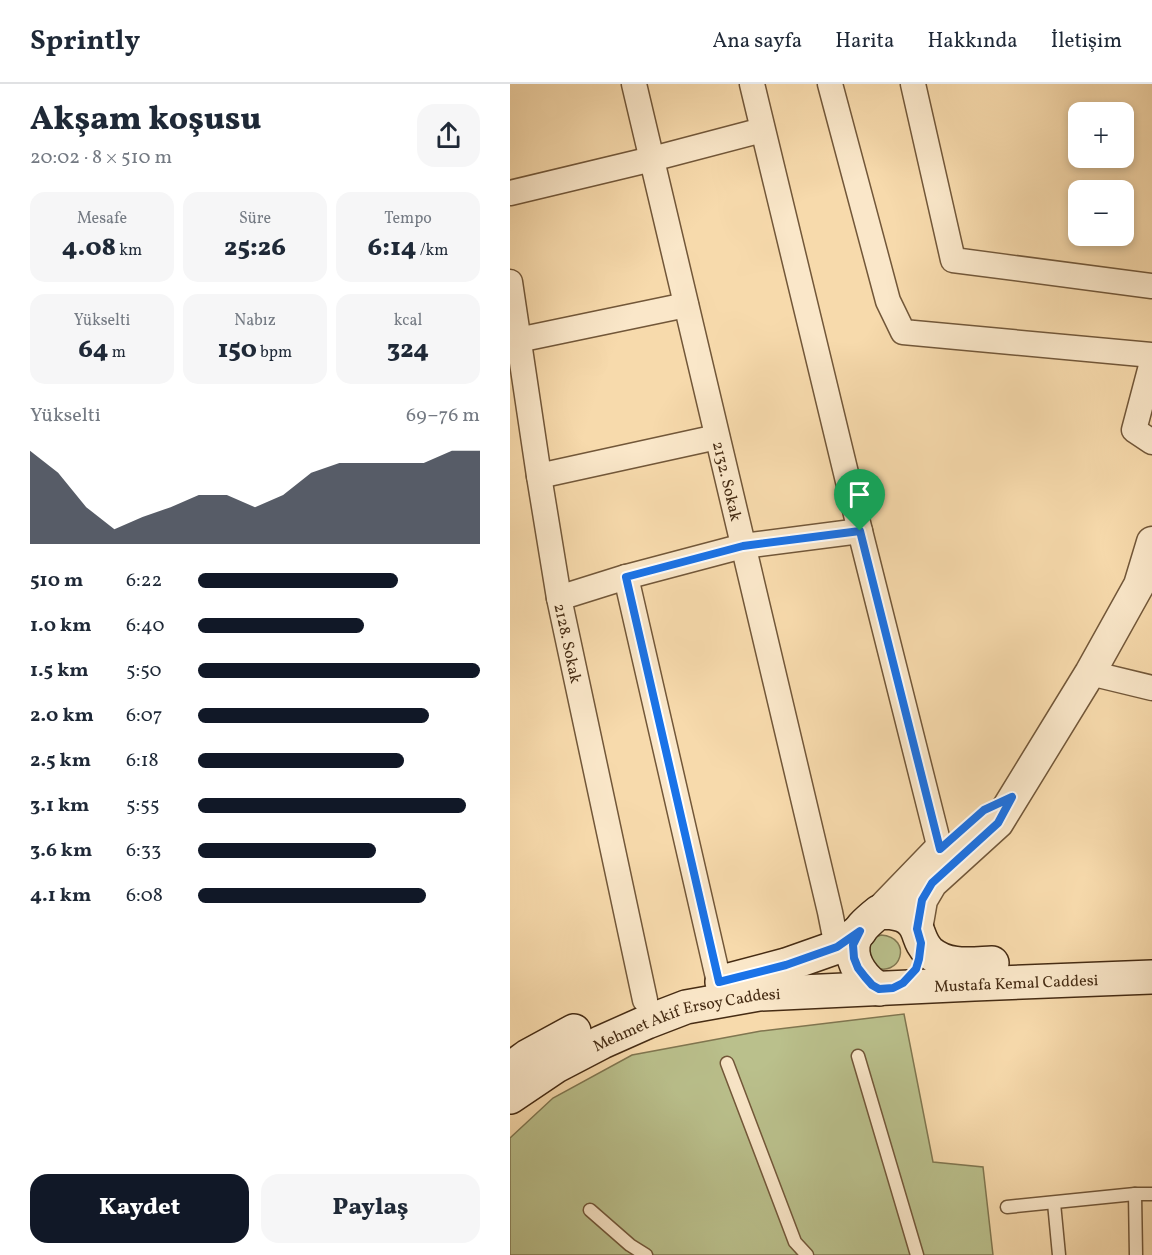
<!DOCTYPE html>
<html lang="tr">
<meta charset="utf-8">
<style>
:root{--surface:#fff;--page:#f6f6f7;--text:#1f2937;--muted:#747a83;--line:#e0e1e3;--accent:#111827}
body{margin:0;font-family:Vollkorn,serif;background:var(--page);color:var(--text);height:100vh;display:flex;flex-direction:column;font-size:22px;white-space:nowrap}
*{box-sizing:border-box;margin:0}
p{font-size:20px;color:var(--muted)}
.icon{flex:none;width:33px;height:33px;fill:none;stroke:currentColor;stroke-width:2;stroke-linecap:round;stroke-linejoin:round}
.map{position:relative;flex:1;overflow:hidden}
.sheet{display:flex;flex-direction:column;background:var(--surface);width:510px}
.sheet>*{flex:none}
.controls{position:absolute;left:558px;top:18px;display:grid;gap:12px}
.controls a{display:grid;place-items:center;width:66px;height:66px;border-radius:12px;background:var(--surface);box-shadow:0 3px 9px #0003;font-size:30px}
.pin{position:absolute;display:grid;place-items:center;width:51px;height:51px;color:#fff;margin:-62px -26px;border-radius:50% 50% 50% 0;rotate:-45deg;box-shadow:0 0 6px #0007}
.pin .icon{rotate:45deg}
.round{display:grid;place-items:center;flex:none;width:63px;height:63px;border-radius:18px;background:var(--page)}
.overview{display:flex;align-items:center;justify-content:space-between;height:102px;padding:0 30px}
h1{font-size:33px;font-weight:800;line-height:45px}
.metrics{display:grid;grid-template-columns:repeat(3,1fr);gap:9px;height:102px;padding:6px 30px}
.metrics div{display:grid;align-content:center;border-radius:15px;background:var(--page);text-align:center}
.metrics b{font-size:26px;font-weight:800}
.metrics small{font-size:16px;font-weight:400}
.metrics p{font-size:16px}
.chart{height:168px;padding:12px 30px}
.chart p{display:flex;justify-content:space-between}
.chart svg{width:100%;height:108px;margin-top:6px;fill:var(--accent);opacity:.7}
.cta{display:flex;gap:12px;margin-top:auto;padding:12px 30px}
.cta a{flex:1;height:69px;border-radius:18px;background:var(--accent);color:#fff;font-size:24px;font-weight:800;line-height:69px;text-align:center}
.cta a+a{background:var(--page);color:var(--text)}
ul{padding:0 30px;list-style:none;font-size:20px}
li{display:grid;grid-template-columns:96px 72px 1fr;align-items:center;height:45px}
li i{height:15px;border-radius:8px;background:var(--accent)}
header{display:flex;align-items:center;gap:36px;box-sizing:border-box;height:84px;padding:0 30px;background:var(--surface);border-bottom:2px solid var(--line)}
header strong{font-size:28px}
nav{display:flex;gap:33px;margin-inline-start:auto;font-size:21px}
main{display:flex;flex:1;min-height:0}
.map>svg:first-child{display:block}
.green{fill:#bac08c;stroke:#807650;stroke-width:1.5}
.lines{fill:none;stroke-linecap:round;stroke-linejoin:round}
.service-casing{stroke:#725739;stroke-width:15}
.minor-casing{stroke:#725739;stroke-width:27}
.tertiary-casing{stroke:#725739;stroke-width:33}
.secondary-casing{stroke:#452b13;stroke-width:36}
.service{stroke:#fae7c9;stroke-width:12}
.minor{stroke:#fae7c9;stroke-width:24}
.tertiary{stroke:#fae7c9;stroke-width:30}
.secondary{stroke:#fae7c9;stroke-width:33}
.route-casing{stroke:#fff;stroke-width:12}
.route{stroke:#1a73e8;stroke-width:8}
.labels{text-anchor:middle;stroke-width:4.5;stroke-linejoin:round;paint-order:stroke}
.street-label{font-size:16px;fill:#452b13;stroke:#fae7c9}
</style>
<header>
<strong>Sprintly</strong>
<nav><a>Ana sayfa</a><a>Harita</a><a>Hakkında</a><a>İletişim</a></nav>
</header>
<main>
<section class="sheet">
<div class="overview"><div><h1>Akşam koşusu</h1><p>20:02 · 8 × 510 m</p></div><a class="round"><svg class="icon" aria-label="share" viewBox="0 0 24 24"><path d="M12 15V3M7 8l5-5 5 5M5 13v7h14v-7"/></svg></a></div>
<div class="metrics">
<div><p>Mesafe</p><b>4.08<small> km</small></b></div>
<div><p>Süre</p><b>25:26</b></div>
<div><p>Tempo</p><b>6:14<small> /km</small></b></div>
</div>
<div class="metrics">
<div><p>Yükselti</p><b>64<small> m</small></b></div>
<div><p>Nabız</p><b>150<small> bpm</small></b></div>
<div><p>kcal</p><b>324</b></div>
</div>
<div class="chart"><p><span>Yükselti</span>69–76 m</p>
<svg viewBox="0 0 160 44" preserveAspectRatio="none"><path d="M0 44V6L10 15L20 29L30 38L40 33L50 29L60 24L70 24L80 29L90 24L100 15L110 11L120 11L130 11L140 11L150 6L160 6V44z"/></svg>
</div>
<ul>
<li><b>510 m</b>6:22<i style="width:71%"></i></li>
<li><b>1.0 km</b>6:40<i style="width:59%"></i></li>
<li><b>1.5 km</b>5:50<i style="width:100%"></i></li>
<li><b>2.0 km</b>6:07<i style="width:82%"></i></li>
<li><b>2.5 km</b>6:18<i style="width:73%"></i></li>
<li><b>3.1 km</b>5:55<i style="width:95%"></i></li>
<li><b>3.6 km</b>6:33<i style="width:63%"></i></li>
<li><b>4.1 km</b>6:08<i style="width:81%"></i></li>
</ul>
<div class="cta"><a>Kaydet</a><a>Paylaş</a></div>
</section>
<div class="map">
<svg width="642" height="1171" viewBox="0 0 642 1171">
<rect width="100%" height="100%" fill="#f7daac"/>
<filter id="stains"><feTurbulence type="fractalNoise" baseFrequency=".00333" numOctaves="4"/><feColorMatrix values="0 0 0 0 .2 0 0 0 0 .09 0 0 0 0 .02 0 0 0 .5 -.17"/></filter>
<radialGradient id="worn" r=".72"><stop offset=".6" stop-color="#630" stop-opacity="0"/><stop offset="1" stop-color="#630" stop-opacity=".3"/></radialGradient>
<!-- green -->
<g class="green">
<path d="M371 851C404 853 391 897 362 882L358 861 366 853Z"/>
<path d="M394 930 423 1078 473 1083 483 1171H0V1054L43 1014 122 971 251 947Z"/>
</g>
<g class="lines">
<!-- service casing -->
<g class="service-casing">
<g id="service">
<path d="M348 972 407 1171"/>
<path d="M217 979 285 1158 297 1171"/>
<path d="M625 1110 626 1171"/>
<path d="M544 1119 549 1171"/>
<path d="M497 1123 625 1110H642"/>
<path d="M80 1126 120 1161 136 1171"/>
</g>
</g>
<!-- minor casing -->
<g class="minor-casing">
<g id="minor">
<path id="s1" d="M124 0 320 828 327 863"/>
<path d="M242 0 350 447 430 765"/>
<path d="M320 0 378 217 393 248 642 271"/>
<path d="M403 0 443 176 642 202"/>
<path d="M0 109 142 75 252 46"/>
<path id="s2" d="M0 198 29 392 49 514 135 916"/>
<path d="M8 256 176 221"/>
<path d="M642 278 624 346 642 358"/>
<path d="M29 392 207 353"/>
<path d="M116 493 209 898"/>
<path d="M49 514 116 493 233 462 350 447"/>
<path d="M580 589 642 604"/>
</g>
</g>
<!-- tertiary casing -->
<g class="tertiary-casing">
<g id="tertiary">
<path d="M369 828 426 769"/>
<path d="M407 845 412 816 422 799 488 739 580 589 629 501 642 458"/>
</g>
</g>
<!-- secondary casing -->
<g class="secondary-casing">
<g id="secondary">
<path d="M212 898 276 881 327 863 350 847"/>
<path d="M369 905C355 897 341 880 343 862 344 848 359 836 369 828 385 828 402 830 408 848 411 856 412 861 419 868 438 884 460 880 482 879"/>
<path d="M0 985 18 972 64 947"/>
<path id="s3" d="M0 1013 46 982 92 958 137 938 176 923 249 910 464 900 642 893"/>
</g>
</g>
<!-- service -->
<use href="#service" class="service"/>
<!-- minor -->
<use href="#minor" class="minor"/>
<!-- tertiary -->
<use href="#tertiary" class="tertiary"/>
<!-- secondary -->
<use href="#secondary" class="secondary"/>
</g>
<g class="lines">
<!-- route casing -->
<g class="route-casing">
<path id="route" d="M350 447 430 765 474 726 502 713 488 739 422 799 412 816 407 845 411 859 409 875 406 885 393 899 383 904 369 905 362 901 355 893 348 884 344 874 343 861 350 847 327 863 276 881 209 898 116 493 233 462Z"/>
</g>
<!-- route -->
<use href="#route" class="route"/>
</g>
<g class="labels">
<!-- street labels -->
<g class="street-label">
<text dy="6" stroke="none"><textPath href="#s1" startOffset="408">2132. Sokak</textPath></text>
<text dy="6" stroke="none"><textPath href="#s2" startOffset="366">2128. Sokak</textPath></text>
<text dy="6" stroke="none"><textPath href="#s3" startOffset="530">Mustafa Kemal Caddesi</textPath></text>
<text dy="6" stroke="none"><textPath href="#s3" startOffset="196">Mehmet Akif Ersoy Caddesi</textPath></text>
</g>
</g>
<rect width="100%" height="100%" filter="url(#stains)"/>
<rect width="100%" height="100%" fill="url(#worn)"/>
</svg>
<div class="controls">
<a>+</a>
<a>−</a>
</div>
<div class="pin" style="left:350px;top:447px;background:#1e9e55"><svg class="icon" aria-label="arrive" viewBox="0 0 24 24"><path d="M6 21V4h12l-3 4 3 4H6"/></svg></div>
</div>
</main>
